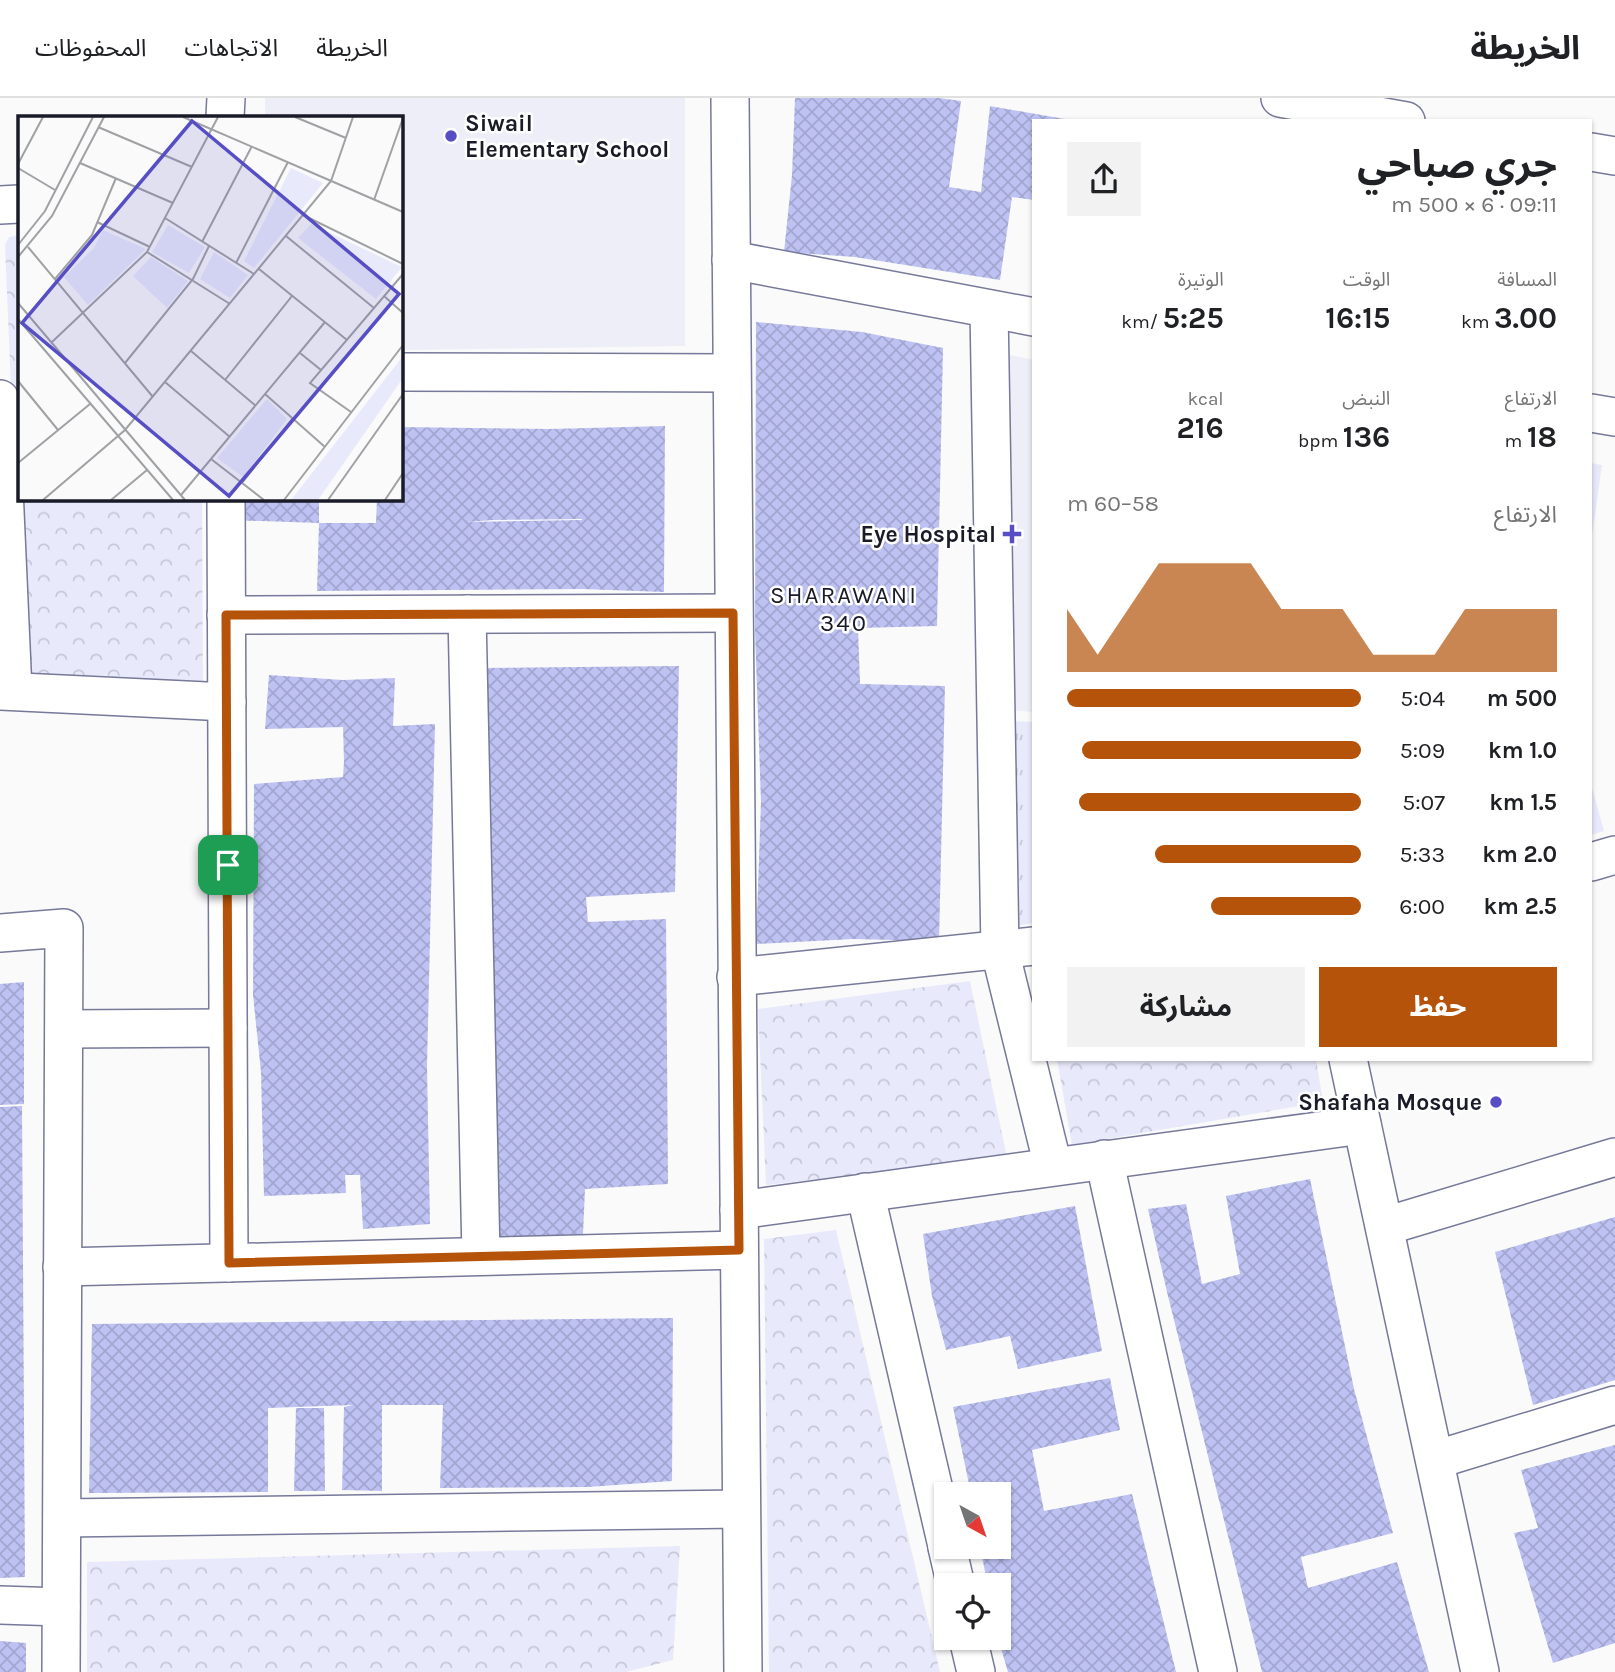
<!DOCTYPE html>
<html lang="ar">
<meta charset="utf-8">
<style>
:root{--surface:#fff;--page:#f2f2f2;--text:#202124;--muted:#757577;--line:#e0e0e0;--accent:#b45309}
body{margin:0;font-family:Karla,"Noto Sans Arabic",sans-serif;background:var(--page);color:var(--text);direction:rtl;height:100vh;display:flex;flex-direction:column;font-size:26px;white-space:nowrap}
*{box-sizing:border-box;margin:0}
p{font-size:23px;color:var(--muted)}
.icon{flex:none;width:38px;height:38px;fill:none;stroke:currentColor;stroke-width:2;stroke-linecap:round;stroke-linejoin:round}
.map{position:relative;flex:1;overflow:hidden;direction:ltr}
.side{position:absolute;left:1032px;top:21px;width:560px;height:942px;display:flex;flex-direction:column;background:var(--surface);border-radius:0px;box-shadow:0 2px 5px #0004;direction:rtl}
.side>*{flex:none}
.needle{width:46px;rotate:140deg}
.buttons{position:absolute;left:934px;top:1384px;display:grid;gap:14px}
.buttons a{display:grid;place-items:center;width:77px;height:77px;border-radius:0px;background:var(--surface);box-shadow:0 2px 5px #0004;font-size:35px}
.pin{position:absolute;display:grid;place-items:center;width:60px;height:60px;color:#fff;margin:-30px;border-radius:14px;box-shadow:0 4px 10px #0006}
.round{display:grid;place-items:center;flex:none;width:74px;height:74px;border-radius:0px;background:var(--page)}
.head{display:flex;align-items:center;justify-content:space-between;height:119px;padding:0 35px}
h1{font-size:38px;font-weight:700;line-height:52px}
.figures{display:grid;grid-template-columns:repeat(3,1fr);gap:10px;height:119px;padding:7px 35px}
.figures div{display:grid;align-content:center}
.figures b{font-size:30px;font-weight:700}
.figures small{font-size:19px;font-weight:400}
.figures p{font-size:19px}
.chart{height:196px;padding:14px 35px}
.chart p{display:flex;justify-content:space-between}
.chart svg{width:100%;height:126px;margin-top:7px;fill:var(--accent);opacity:.7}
.primary-button{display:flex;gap:14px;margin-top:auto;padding:14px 35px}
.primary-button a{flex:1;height:80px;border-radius:0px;background:var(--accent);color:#fff;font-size:28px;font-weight:700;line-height:80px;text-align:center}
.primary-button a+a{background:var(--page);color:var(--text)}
ul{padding:0 35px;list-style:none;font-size:23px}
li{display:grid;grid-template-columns:112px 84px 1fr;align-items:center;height:52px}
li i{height:18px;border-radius:9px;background:var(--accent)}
header{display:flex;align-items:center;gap:42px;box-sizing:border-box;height:98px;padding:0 35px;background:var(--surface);border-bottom:2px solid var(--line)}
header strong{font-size:33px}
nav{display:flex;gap:38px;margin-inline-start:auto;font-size:24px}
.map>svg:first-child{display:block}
.built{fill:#edeef7}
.grass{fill:url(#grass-tufts)}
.park{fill:url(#park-crowns)}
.building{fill:url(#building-cross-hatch);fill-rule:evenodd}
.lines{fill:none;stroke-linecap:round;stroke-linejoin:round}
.minor-casing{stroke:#767999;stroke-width:40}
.minor{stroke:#fff;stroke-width:37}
.route-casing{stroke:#fff;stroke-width:14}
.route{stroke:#b45309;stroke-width:9}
.poi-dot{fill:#574ec5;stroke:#fff;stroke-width:2.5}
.labels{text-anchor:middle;stroke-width:5;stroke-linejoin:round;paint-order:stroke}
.poi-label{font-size:23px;font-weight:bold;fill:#1a1b28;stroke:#fff;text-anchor:end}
.neighbourhood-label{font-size:24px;letter-spacing:2px;fill:#1a1b28;stroke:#fff}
.inset-road{fill:none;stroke:#a0a1a5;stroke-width:2}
.view{fill:#574ec5;fill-opacity:0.15;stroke:#574ec5;stroke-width:3.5}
.inset-edge{fill:none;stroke:#1a1b28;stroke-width:3.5}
</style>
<header>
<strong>الخريطة</strong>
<nav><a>الخريطة</a><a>الاتجاهات</a><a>المحفوظات</a></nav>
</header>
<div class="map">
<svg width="1615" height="1574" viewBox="0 0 1615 1574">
<defs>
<pattern id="grass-tufts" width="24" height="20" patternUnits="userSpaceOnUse" patternTransform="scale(1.75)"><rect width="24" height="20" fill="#e8eafc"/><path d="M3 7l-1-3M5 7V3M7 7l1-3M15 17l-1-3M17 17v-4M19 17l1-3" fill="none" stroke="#c6c8d8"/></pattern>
<pattern id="park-crowns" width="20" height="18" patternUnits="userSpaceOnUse" patternTransform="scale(1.75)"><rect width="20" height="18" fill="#e8eafc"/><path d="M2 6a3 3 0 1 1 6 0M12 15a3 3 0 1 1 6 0" fill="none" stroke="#c6c8d8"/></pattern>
<pattern id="building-cross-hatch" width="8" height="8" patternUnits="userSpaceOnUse" patternTransform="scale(1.75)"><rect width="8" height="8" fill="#bec2f3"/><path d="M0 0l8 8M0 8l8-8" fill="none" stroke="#a3a6d0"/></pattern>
</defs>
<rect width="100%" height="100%" fill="#f9faf9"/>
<!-- built -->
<g class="built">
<path d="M265 0H685V248L401 252V19H265Z"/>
<path d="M990 253 1034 262V614L990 611Z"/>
</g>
<!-- grass -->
<g class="grass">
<path d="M1591 365 1602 367 1591 445Z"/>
<path d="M1010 623 1034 624V825L1014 828Z"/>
<path d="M1591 686 1604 733 1591 737Z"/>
</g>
<!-- park -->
<g class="park">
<path d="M19 137V401H202L203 587 32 578 14 364 5 147 9 139Z"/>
<path d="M970 883 1007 1060 766 1087 758 911Z"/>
<path d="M1057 961H1316L1323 1004 1072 1047Z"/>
<path d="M836 1132 940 1574H769L764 1141Z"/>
<path d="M680 1448 673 1562 626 1574H87V1464Z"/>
</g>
<!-- building -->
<g class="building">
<path d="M795 0H939L961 3 949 89 981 94 990 8 1076 23H1034V102L1012 99 1000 182 855 159 784 154 792 77Z"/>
<path d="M756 224 862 234 943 250 937 528 858 530 860 586 945 588 939 843 853 841 756 846 761 704 755 533Z"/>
<path d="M665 328 664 494 583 491 317 493 319 425H376L377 401H401V329L550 331ZM493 422 582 421V422L467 424Z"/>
<path d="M229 401H319V425L230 422Z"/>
<path d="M679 568 675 794 586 799 588 824 666 821 668 1086 585 1091 583 1136 486 1141 483 570Z"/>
<path d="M269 577 343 582 395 580 393 628 435 626 427 969 430 1126 363 1131 360 1077H345L346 1095 264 1098 261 974 253 897 254 686 343 679 344 663 343 629 265 631Z"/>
<path d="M24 884V1006L0 1007V886Z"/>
<path d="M22 1008 25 1479 0 1480V1009Z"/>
<path d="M1310 1081 1354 1291 1393 1435 1301 1459 1308 1490 1397 1464 1429 1574H1262L1167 1194 1148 1111 1186 1106 1202 1186 1240 1176 1226 1098Z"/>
<path d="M1075 1108 1102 1253 1018 1271 1010 1238 946 1252 932 1198 923 1136Z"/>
<path d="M1615 1119V1282L1533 1307 1495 1154Z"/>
<path d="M673 1220 672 1383 588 1389 440 1390 443 1307H382V1393L342 1392 344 1309 353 1307 324 1308 268 1310V1394L89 1395 92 1226Z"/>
<path d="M1110 1280 1120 1332 1032 1352 1044 1413 1132 1396 1176 1574H1008L998 1540 999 1488H988L980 1449H999V1396H971L953 1309Z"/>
<path d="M296 1310H324L325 1393H294Z"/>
<path d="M1615 1347V1545L1553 1565 1514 1435 1538 1430 1521 1372Z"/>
<path d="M0 1543 26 1545V1574H0Z"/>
</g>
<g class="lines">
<!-- minor casing -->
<g class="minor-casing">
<g id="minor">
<path d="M730 0 743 1574"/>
<path d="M1280 0 1406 23"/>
<path d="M225 19 226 0"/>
<path d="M1591 54 1615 58"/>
<path d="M0 107 19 106"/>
<path d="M731 162 1034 219"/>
<path d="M989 211 1000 853 1053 1068"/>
<path d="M401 274 731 275"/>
<path d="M0 301 13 593"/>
<path d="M1591 315 1615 319"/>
<path d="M226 401 229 1165"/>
<path d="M467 516 481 1158"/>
<path d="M226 517 733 515"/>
<path d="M0 593 227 604"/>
<path d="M1591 764 1615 757"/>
<path d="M0 835 64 830 61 1574"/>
<path d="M736 879 1034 848"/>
<path d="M64 931 228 930"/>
<path d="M1348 961 1480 1574"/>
<path d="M1104 1061 1218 1574"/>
<path d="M865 1094 947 1448"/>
<path d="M739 1112 1362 1027"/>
<path d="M1386 1128 1615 1059"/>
<path d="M62 1169 739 1152"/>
<path d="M1435 1362 1615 1307"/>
<path d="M62 1420 741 1411"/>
<path d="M947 1449 956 1488"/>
<path d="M0 1507 61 1509"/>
<path d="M968 1540 976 1574"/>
</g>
</g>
<!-- minor -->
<use href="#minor" class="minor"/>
</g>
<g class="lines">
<!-- route casing -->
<g class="route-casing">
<path id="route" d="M733 515 739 1152 229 1165 226 517Z"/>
</g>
<!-- route -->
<use href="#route" class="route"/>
</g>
<!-- markers -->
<g class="poi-dot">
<circle cx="451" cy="38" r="7"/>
<path d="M1008.5 425.5h7v7h7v7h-7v7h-7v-7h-7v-7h7z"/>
<circle cx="1496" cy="1004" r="7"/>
</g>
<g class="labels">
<!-- poi labels -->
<g class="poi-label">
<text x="465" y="33" text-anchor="start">Siwail<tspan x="465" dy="26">Elementary School</tspan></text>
<text x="996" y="444">Eye Hospital</text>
<text x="1482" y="1012">Shafaha Mosque</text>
</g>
<!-- neighbourhood labels -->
<g class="neighbourhood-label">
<text x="844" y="505">SHARAWANI<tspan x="844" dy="28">340</tspan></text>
</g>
</g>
<!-- overview -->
<g transform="translate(18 18)">
<rect width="385" height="385" fill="#f9faf9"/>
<path d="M85 114 128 133 70 189 46 161 76 132ZM133 141 170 165 149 192 115 160Z" fill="#e8eafc"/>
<path d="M273 52 305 67 236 152 226 145ZM293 108 384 151 358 183 280 122ZM150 109 187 131 171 157 134 136ZM196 136 230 159 212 182 182 163ZM385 240V262L300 384H273ZM249 283 269 303 225 361 199 342Z" fill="#e8eafc"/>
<path class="inset-road" d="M165 1 385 96M277 1 328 22M80 11 174 51M62 47 155 87M0 48 25 1M0 52 37 74M356 84 385 2M285 99 385 148M147 102 236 158M79 106 132 131M268 120 356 192M184 126 234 30M0 129 27 95 75 1M10 131 135 281M129 136 212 188M0 141 34 100 86 1M218 147 270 46M241 153 329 224M37 163 74 119 98 62M366 180 385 197M0 187 167 384M0 203 155 384M34 226 129 136 200 1M173 235 238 290M282 237 303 254M107 247 175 163 191 130M207 264 274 180M0 265 40 314M147 266 212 321M247 278 307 331M333 296 292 267 385 158M193 343 246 384M0 347 72 288M224 367 274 303M163 379 307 206M25 384 107 314 313 65 335 1M93 384 129 354M266 384 385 229M310 384 385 278M367 384 385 357"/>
<path class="view" d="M174 5 381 178 211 380 4 207Z"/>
<rect width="385" height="385" class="inset-edge"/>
</g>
</svg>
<div class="buttons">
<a><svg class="needle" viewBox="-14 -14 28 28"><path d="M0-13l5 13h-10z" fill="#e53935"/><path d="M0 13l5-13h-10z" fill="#757577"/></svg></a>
<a><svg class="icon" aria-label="locate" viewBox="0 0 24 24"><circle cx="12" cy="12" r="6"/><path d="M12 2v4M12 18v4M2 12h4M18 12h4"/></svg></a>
</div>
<div class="pin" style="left:228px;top:767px;background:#1e9e55"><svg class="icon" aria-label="arrive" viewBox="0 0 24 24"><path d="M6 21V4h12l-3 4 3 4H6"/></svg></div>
<section class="side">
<div class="head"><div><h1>جري صباحي</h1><p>09:11 · 6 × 500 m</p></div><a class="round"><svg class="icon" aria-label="share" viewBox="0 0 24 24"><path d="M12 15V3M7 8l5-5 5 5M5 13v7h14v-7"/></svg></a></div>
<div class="figures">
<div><p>المسافة</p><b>3.00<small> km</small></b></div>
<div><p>الوقت</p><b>16:15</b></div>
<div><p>الوتيرة</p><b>5:25<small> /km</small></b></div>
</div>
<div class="figures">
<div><p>الارتفاع</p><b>18<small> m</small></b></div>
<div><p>النبض</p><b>136<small> bpm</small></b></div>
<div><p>kcal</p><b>216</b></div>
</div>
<div class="chart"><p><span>الارتفاع</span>58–60 m</p>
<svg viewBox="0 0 160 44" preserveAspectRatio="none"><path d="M0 44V22L10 38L20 22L30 6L40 6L50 6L60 6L70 22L80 22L90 22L100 38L110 38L120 38L130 22L140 22L150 22L160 22V44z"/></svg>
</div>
<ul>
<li><b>500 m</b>5:04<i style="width:100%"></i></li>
<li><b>1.0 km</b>5:09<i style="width:95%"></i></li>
<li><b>1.5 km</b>5:07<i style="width:96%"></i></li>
<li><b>2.0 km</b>5:33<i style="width:70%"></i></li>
<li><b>2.5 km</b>6:00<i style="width:51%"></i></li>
</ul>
<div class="primary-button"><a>حفظ</a><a>مشاركة</a></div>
</section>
</div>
